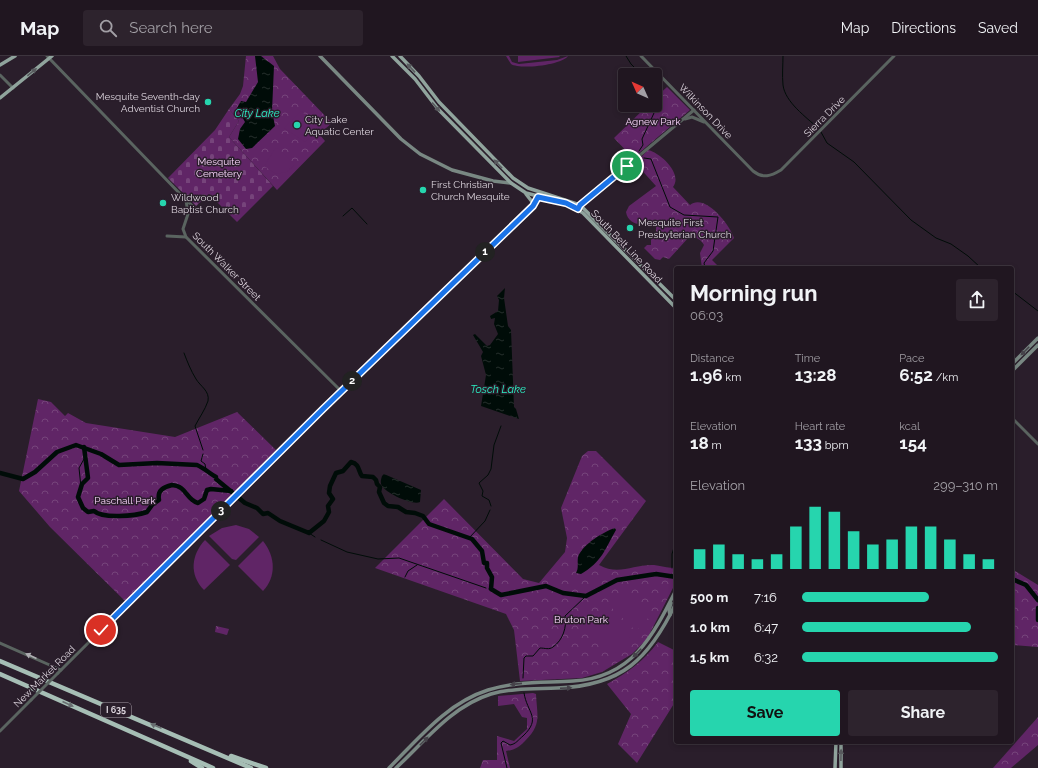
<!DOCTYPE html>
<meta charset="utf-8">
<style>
:root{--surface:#201620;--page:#2d232d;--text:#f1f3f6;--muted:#a29fa5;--line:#3d353e;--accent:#26d5ae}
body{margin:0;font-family:Raleway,sans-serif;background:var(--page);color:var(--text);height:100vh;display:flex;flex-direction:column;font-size:15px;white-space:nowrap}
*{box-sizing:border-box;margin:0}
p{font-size:13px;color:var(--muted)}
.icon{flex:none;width:22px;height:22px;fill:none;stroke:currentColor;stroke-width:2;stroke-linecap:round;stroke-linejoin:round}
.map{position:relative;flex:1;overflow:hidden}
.drawer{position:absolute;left:674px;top:210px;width:340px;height:478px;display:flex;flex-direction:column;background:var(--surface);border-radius:4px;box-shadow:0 2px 6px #0003,0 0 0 1px var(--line)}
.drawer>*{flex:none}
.needle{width:26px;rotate:315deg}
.fabs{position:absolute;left:618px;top:12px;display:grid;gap:8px}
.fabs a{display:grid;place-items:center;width:44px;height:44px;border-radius:4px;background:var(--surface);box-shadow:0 2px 6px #0003,0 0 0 1px var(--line);font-size:20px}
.pin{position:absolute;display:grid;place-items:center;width:34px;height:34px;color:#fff;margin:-17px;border:2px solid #fff;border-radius:50%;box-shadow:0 1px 4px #0007}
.km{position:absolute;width:20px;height:20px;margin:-10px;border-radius:50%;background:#222;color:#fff;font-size:11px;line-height:20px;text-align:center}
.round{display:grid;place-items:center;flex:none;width:42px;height:42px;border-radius:4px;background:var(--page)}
.headline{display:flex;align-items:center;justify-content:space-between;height:68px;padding:0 16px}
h1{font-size:22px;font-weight:700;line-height:30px}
.figures{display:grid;grid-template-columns:repeat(3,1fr);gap:6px;height:68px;padding:4px 16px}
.figures div{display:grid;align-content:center}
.figures b{font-size:17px;font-weight:700}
.figures small{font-size:11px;font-weight:400}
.figures p{font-size:11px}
.chart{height:112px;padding:8px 16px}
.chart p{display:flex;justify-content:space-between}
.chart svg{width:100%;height:72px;margin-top:4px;stroke:var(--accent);stroke-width:6}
.cta{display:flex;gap:8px;margin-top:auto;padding:8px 16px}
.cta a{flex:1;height:46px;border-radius:4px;background:var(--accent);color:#111;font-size:16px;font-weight:700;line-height:46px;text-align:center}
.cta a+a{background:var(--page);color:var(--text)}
ul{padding:0 16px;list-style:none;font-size:13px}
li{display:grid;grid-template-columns:64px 48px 1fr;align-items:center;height:30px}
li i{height:10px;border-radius:5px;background:var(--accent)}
header{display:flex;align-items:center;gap:24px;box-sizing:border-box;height:56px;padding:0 20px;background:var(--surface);border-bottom:1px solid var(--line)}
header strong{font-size:19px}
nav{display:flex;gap:22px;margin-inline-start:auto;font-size:14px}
.search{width:280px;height:36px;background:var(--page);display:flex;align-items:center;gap:10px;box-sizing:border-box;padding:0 14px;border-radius:4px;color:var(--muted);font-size:15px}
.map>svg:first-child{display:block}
.forest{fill:url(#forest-crowns)}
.cemetery{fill:url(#cemetery-stones)}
.pitch{fill:#602566}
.water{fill:url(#water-ripples)}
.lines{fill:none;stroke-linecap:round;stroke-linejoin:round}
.stream{stroke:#000c08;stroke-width:1}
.river{stroke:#000c08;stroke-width:4.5}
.tertiary{stroke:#5a6460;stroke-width:3}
.secondary{stroke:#798883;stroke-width:3.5}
.primary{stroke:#90a49d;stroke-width:3.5}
.motorway{stroke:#a6beb5;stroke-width:4.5}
.tertiary-bridge{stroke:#5a6460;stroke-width:3}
.oneway{fill:#585a5e}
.oneway2{fill:#46434a}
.oneway3{fill:#aeadb1}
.oneway4{fill:#686e70}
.route-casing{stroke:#fff;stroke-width:8}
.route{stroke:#1a73e8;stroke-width:5}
.poi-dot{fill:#26d5ae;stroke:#2a1e2b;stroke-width:1.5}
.labels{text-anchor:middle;stroke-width:3;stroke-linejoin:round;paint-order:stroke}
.shield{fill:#2a1e2b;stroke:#a79da8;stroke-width:1}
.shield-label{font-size:9px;font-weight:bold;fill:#dcd4dd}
.poi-label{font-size:10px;fill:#dcd4dd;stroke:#2a1e2b;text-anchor:start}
.street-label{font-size:10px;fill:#dcd4dd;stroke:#2a1e2b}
.park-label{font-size:10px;fill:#fad6fc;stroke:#2a1e2b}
.water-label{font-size:11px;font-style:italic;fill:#2cf2c6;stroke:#2a1e2b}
</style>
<header>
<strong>Map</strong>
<div class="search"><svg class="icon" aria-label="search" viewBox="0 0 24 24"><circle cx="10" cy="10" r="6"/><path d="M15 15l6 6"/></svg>Search here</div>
<nav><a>Map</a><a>Directions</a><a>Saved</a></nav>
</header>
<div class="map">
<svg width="1038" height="712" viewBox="0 0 1038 712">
<defs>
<pattern id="forest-crowns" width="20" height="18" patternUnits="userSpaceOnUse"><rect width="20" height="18" fill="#602566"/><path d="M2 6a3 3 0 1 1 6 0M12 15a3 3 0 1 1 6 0" fill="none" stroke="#76447b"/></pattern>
<pattern id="cemetery-stones" width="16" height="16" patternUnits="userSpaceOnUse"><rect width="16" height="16" fill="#602566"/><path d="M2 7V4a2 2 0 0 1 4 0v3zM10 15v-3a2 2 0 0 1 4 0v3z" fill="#76447b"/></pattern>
<pattern id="water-ripples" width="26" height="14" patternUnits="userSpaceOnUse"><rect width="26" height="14" fill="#000c08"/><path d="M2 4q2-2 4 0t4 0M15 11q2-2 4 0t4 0" fill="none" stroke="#252e2c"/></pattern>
</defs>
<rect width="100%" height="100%" fill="#2a1e2b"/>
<!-- forest -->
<g class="forest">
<path d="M246 0H273L280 13 332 67 319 78 325 85 277 134 229 81 239 65 229 53 240 38 243 30Z"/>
<path d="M667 31 690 54 633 102 614 82 648 49H655V42Z"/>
<path d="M648 94C661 97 683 118 673 131L690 149C705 137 730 169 734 182L712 204 720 212H702L700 197 704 189C701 184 696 180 689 181L669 203 663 201 660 204 655 203 644 192 647 189H651V182L656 176V171L650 166C641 171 628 168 626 156L629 150 656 130 637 109V105Z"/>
<path d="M38 343 51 346 65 360 68 357 86 367 175 381 237 356 276 394 125 545 50 471 19 435Z"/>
<path d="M588 395H596L646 445 599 509C619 520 634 508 654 509 662 510 668 513 676 511V526L647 583 632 598 602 616 582 622 520 625 514 574 506 558 375 512 444 443 523 523 539 527 565 496 567 482 561 452 582 400Z"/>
<path d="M1012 513 1038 529V591L1012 589Z"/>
<path d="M216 570 229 573 227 579 215 576Z"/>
<path d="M658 586 676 595 675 646 637 707 618 688 631 658 607 628C627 617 644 605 658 586Z"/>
<path d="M533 637 536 638C537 660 542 668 525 685 519 691 515 694 506 695L510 712H480L483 704H497V680L514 685 527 673V662L522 661 514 648 498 650V640Z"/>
<path d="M1038 661V689L1011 712H993Z"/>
</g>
<!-- cemetery -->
<path class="cemetery" d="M229 53 239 65 229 81 273 130 237 166 209 138 196 150 168 122 215 74Z"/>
<!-- pitch -->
<g class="pitch">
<path d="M506 0H509L512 6 519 8 557 4 568 0C562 9 520 14 511 8Z"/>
<path d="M518 0H559L560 1 518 6Z"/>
<path d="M301 55 310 63 307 66V74L311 80 305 86 284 72Z"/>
<path d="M278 92 295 109 286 116 276 118 264 110 275 93Z"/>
<path d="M236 469 249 473 259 481 236 504 232 503 209 480 222 472Z"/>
<path d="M205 484 230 509 204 534C189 519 191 499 205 484Z"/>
<path d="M263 485C275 500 277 520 263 535L238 510Z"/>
<path d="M624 533 651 559 636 575 609 549Z"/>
<path d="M603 555 630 581 615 597 588 571Z"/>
</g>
<!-- water -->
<g class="water">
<path d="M255 0H261L274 10 272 55 275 70 252 92 246 93 238 83 240 73 245 66 237 52 241 45 246 46 258 26Z"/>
<path d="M505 232 504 242 508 270 511 274 514 351 516 353 519 363 481 350 486 319 481 300 483 296 473 279 475 278 487 290 490 289 498 278 494 268 495 262 491 263 490 260 498 255 499 244 497 240Z"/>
<path d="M384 418 421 434 420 446C413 450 386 437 382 430 380 427 381 423 382 420Z"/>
<path d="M615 472 616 474C605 493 602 506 581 518L576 517C579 512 577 507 578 501 583 488 603 476 615 472Z"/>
</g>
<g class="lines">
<!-- stream -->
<g class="stream">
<path d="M626 0 631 8 642 19"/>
<path d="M783 0C783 9 782 19 783 29 785 46 806 61 818 72"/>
<path d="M821 76 827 87 854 106 911 164 936 182 951 188 968 200 981 212"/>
<path d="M639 95 643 89 642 83 654 57 656 46 655 35"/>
<path d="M644 102 651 103 670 151 684 159 718 161 713 195 704 207 705 212"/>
<path d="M343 160 352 152 367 168"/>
<path d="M1012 235 1038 255"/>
<path d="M184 297C187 305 191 315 196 323 200 330 210 335 208 345 205 354 199 362 195 370L203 394"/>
<path d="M203 398 201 405 205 408 206 414"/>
<path d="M81 431 79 412 84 403"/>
<path d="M491 450 489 444 482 440 483 435 479 427 488 419 491 413 494 389 501 370"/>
<path d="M676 464V469"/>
<path d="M309 477 315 481"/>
<path d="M469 482 485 465 490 454"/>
<path d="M321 484 347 496 378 503 399 502 486 532"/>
<path d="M672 512V498L676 485"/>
<path d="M672 518V521"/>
<path d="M405 521 408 515 417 509"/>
<path d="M489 533H491"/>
<path d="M523 622 524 602 526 600H533L540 592C545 592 549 594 553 591 563 584 567 571 565 560L586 540"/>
<path d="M507 712 501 687 503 685 510 689C516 688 518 684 523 680 542 662 527 657 524 637"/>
</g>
<!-- river -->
<g class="river">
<path d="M84 391 88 422 82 428 78 441 83 452 88 456 94 455C103 463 135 460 147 456L152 449 159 444C157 434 164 431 172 429 187 430 186 444 198 447L204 443 207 434 211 433 231 435"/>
<path d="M0 417 23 423 35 416 57 396 76 389 101 398 119 409 157 407 197 409C204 412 209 417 216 421V423L245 447 257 452 263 458 268 457 280 465 309 477 324 465 329 456 328 450 333 443 329 437 330 430 336 417 343 415 351 406C360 408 358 415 362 420L373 421 376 424 377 428 380 431 379 436 384 447 388 450 398 451 406 456 415 457 423 460 429 468 472 483 482 495 484 507H487V512L492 521 491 533 501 539 546 530 563 537 586 540 617 524 656 518 676 521"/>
<path d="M1012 523 1026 529 1038 544"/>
<path d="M1038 552V564"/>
</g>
<!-- tertiary -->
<g class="tertiary">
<path d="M47 0 186 144 188 158 183 173 186 181 341 335"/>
<path d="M641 0 753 115C763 123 771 120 781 114L894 0"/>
<path d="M0 19 13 32"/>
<path d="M685 63 692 61 704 66"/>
<path d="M187 145 196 153"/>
<path d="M578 153 580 149 694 54"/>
<path d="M167 180 186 181"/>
<path d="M1012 362 1038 388"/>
<path d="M0 587 61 614"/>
<path d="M58 617 323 353 533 151 539 136"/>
<path d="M0 675 31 644"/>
</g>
<!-- secondary -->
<g class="secondary">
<path d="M320 0 401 83 420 98 452 114 493 125 511 127"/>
<path d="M1012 308 1038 282"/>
<path d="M1012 315 1038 289"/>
<path d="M670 559 669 554 671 547"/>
<path d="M389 712C419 682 447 647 488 634 516 625 545 627 573 625 632 622 653 580 676 534"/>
<path d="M396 712C425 685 452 650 491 638 512 632 535 633 557 632 622 630 649 603 676 547"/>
</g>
<!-- primary -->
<g class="primary">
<path d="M392 0 415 23 438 53 511 127 526 137 566 147 583 157 676 252"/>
<path d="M400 0 419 20 439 46 513 122 528 132 580 149 676 244"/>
<path d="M0 9 15 0"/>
<path d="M0 42 52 0"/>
<path d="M526 138 533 147 530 153"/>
<path d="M835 712 836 686"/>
<path d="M841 712V686"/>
</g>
<!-- motorway -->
<g class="motorway">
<path d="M0 605 251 712"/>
<path d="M0 618 213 712"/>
<path d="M231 700 266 712"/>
<path d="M191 705 202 712"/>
</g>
<!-- tertiary-bridge -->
<path class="tertiary-bridge" d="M31 644 58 617"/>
</g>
<!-- one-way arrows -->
<defs><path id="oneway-solid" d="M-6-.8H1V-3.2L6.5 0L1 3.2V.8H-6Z"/></defs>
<g class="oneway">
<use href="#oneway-solid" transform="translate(411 12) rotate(-133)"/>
<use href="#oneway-solid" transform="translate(32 16) rotate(-39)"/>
<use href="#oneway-solid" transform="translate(436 51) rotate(49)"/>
<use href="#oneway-solid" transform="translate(498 108) rotate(-134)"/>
<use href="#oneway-solid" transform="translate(841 699) rotate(-89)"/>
</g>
<g class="oneway2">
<use href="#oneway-solid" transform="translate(1025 295) rotate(135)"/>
<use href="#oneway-solid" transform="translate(637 597) rotate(135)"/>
<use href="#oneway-solid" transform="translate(516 628) rotate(174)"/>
<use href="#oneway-solid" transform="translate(566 632) rotate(-3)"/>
<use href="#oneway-solid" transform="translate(424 685) rotate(-45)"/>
</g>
<use class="oneway3" href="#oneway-solid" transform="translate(31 600) rotate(-156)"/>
<g class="oneway4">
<use href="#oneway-solid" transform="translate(68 648) rotate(24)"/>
<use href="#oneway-solid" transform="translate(156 670) rotate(-157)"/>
</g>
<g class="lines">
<!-- route casing -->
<g class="route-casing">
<path id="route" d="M101 574 323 353 533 150 538 141 566 147 578 153 580 149 627 110"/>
</g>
<!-- route -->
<use href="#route" class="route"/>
</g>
<!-- markers -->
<g class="poi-dot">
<circle cx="208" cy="46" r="4"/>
<circle cx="297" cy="69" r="4"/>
<circle cx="423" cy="134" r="4"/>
<circle cx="163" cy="147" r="4"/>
<circle cx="630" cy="172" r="4"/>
</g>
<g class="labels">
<!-- shield labels -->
<rect class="shield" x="101" y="647" width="30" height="14" rx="3"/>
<g class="shield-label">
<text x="116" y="657">I 635</text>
</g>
<!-- poi labels -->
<g class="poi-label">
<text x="200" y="44" text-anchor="end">Mesquite Seventh-day<tspan x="200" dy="12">Adventist Church</tspan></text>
<text x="305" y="67">City Lake<tspan x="305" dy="12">Aquatic Center</tspan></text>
<text x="431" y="132">First Christian<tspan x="431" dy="12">Church Mesquite</tspan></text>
<text x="171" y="145">Wildwood<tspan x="171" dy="12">Baptist Church</tspan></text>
<text x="638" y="170">Mesquite First<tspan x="638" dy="12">Presbyterian Church</tspan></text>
</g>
<!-- street labels -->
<g class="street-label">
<text transform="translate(706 55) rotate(46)" y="4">Wilkinson Drive</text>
<text transform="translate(824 60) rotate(-45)" y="4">Sierra Drive</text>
<text transform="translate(627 190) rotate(46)" y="4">South Belt Line Road</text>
<text transform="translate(227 210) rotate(45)" y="4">South Walker Street</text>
<text transform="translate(44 620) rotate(-45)" y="4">New Market Road</text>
</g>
<!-- park labels -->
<g class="park-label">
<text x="653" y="69">Agnew Park</text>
<text x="219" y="109">Mesquite<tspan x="219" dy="12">Cemetery</tspan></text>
<text x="125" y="448">Paschall Park</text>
<text x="581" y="567">Bruton Park</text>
</g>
<!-- water labels -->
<g class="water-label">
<text x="257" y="61">City Lake</text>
<text x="498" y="337">Tosch Lake</text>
</g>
</g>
</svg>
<div class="fabs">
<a><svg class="needle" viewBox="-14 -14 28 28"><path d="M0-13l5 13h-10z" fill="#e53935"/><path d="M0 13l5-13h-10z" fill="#a29fa5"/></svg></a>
</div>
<div class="pin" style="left:627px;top:110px;background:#1e9e55"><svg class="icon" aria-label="arrive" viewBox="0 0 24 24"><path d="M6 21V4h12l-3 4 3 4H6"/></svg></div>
<div class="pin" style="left:101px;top:574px;background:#d93025"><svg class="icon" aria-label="check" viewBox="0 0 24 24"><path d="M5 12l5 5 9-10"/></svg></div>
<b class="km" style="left:485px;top:196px">1</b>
<b class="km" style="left:352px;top:325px">2</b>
<b class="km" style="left:221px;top:455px">3</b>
<section class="drawer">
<div class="headline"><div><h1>Morning run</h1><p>06:03</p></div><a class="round"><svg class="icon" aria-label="share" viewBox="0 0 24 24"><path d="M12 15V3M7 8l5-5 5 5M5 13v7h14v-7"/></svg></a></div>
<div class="figures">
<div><p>Distance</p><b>1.96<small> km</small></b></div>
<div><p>Time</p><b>13:28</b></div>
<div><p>Pace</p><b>6:52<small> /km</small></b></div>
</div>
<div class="figures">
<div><p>Elevation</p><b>18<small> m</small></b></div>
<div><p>Heart rate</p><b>133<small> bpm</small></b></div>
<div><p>kcal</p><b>154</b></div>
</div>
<div class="chart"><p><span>Elevation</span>299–310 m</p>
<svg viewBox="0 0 160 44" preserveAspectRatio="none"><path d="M5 44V32M15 44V29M25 44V35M35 44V38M45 44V35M55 44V18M65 44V6M75 44V9M85 44V21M95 44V29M105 44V26M115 44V18M125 44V18M135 44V26M145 44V35M155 44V38"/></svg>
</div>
<ul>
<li><b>500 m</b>7:16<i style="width:65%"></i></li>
<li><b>1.0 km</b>6:47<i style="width:86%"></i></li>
<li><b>1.5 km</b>6:32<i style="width:100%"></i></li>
</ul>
<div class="cta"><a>Save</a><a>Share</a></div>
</section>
</div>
